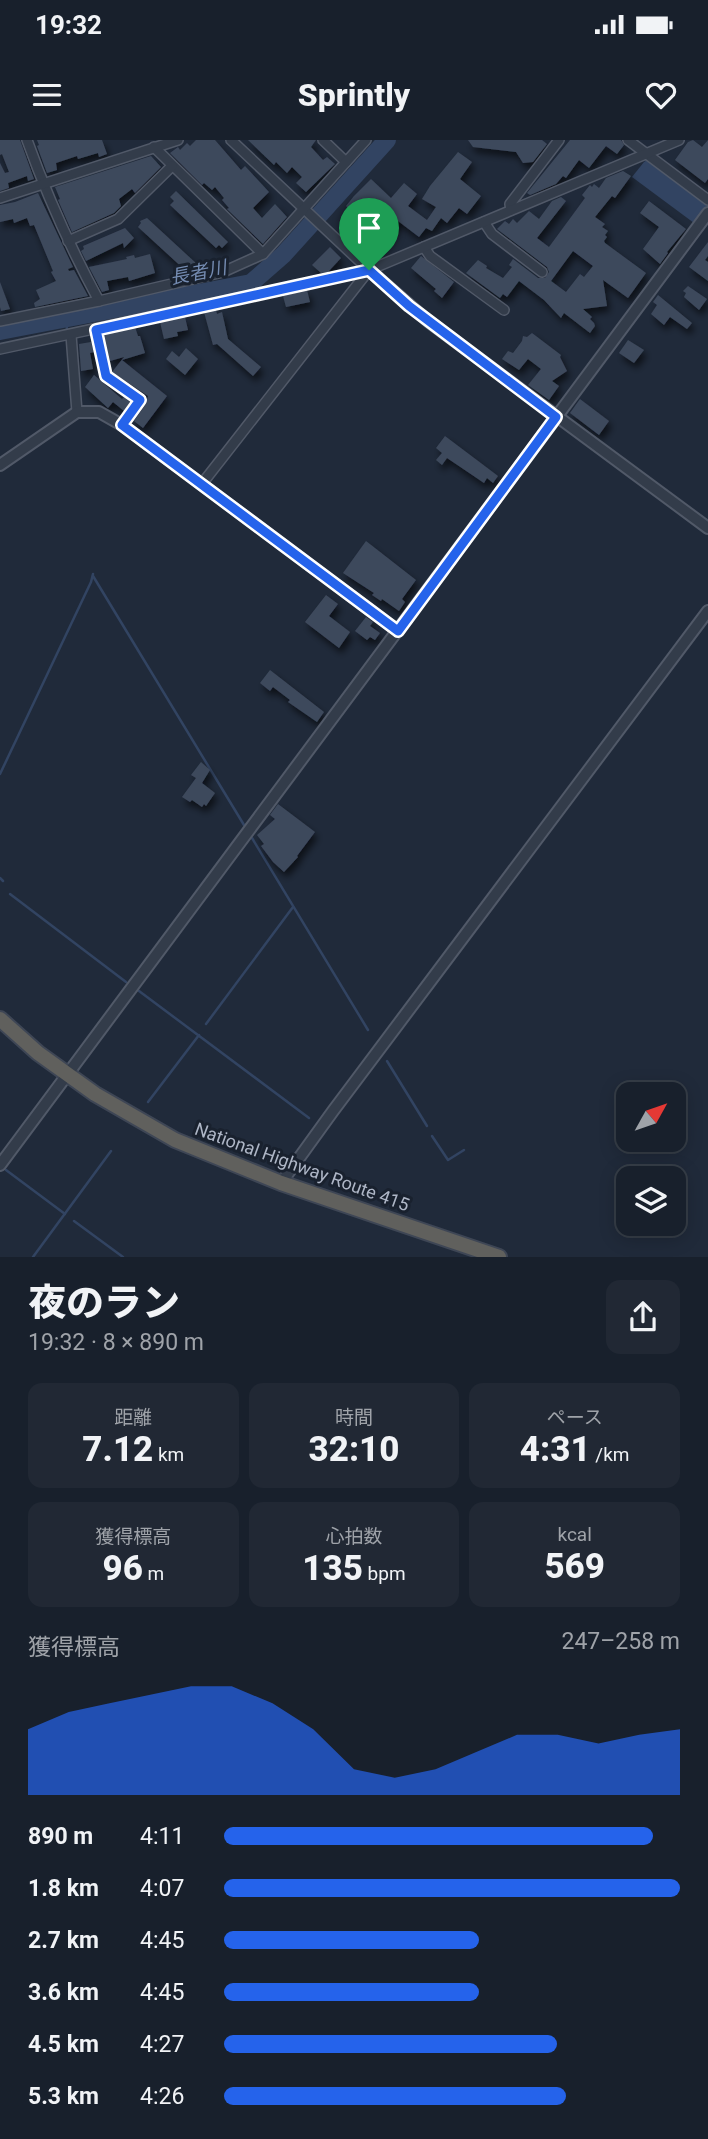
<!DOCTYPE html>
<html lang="ja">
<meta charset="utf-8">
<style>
:root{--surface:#18202c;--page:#212834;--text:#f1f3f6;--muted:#9fa3a9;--line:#363e48;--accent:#2563eb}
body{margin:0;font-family:Roboto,"Noto Sans JP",sans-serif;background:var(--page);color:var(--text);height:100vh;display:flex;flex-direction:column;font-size:26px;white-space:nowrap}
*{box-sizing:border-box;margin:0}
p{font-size:23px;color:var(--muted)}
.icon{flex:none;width:38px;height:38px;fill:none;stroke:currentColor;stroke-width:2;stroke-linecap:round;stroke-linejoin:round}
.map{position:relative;height:1117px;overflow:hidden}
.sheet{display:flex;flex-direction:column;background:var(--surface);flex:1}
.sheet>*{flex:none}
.needle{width:46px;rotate:50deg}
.fabs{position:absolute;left:616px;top:942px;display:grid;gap:14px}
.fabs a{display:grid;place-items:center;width:70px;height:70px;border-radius:14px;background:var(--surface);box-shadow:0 4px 18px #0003,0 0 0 2px var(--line);font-size:35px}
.pin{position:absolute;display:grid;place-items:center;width:60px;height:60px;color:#fff;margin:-72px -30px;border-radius:50% 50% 50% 0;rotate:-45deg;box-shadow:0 0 7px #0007}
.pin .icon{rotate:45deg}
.round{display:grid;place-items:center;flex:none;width:74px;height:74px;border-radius:14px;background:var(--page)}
.summary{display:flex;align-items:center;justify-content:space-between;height:119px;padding:0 28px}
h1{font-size:38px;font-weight:800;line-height:52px}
.metrics{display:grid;grid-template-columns:repeat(3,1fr);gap:10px;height:119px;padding:7px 28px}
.metrics div{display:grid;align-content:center;border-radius:14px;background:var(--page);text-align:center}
.metrics b{font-size:35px;font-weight:800}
.metrics small{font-size:19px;font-weight:400}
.metrics p{font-size:19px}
.chart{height:196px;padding:14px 28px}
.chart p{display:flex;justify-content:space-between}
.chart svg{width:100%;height:126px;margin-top:7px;fill:var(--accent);opacity:.7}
ul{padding:0 28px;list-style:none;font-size:23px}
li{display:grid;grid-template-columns:112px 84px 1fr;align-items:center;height:52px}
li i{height:18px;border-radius:9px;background:var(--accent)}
.status{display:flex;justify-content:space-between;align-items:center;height:49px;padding:0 35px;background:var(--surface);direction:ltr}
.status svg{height:19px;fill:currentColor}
header{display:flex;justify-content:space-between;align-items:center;height:91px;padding:0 28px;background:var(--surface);font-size:32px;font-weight:800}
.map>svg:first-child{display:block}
.water{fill:#324462}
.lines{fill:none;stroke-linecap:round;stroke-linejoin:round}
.stream{stroke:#324462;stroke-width:2.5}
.river{stroke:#324462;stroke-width:18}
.building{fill:#3e495c;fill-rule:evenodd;filter:url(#shadow)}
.minor-casing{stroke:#515968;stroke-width:12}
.tertiary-casing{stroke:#515968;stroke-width:14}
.trunk-casing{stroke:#3e4655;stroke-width:18}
.minor{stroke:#333c4a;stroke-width:9}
.tertiary{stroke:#333c4a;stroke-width:10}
.trunk{stroke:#60605d;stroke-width:14}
.route-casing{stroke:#fff;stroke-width:14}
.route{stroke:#2563eb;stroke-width:9}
.labels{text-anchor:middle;stroke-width:6;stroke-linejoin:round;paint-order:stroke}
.street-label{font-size:18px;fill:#aeb6c6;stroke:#19212e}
.water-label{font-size:19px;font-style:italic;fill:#748bb1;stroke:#19212e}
</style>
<div class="status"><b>19:32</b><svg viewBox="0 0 49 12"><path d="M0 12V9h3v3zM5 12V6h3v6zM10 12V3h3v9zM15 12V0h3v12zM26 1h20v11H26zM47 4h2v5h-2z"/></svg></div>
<header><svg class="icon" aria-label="menu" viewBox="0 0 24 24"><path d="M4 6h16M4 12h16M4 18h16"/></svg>Sprintly<svg class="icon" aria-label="heart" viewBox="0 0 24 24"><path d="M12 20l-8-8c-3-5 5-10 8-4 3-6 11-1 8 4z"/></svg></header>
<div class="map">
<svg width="708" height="1117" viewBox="0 0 708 1117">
<defs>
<filter id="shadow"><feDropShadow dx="3" dy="5.5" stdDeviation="3.5" flood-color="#0009"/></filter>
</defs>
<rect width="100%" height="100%" fill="#202a3a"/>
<!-- water -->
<path class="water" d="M650 18 708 64 694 83 632 37 644 22Z"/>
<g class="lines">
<!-- stream -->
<g class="stream">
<path d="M66 180 67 189"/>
<path d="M93 436 244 685"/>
<path d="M0 634 91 442 93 434"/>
<path d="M252 698 368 890"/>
<path d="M0 738 3 741"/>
<path d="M10 754 126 842"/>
<path d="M139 851 309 978"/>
<path d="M206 884 293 767"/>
<path d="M387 921 427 986"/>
<path d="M148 962 199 895"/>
<path d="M432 996 448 1020 464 1010"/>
<path d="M6 1030 65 1074"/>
<path d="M74 1081 123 1117"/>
<path d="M33 1117 111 1011"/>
</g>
<!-- river -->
<path class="river" d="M0 191 251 143 283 115 387 0"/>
</g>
<!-- building -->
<g class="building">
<path d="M0 0H20L34 39 28 41 27 36 8 43 9 48 0 51V23L5 33 9 32 2 14 0 15Z"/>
<path d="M37 0H102L107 14 99 17 98 13 78 19 77 16 56 23 57 30 47 33 37 6 39 5Z"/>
<path d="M196 0H215L241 30 245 26 269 52 253 68 262 78 275 64 287 77 263 104 227 69 229 68 222 60 224 58 215 47 212 50 204 43 202 45 170 13 178 7 180 10 187 3 190 6Z"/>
<path d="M248 0H316L311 7 323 20 327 17 335 24 306 52 296 43 302 37 292 27 287 33 276 22 274 25Z"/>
<path d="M468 0H542L547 4 533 22 523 23 516 12 473 7Z"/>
<path d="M570 0H621L624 5 617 14 606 6 589 28 579 20 566 38 563 36 556 44 530 55 527 53Z"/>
<path d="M693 0 702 7 708 0V39L705 43 675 20 688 2Z"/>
<path d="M458 12 472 22 460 39 481 56 467 74 459 68 447 83 441 78 432 91 426 88 419 97 398 81 371 119 364 113 369 106 357 97 358 95 344 81 353 73 346 66 354 56 371 39 391 58 404 43 417 54 408 66 427 80 436 67 422 59 430 46Z"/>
<path d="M151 16 161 27 135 53 132 49 119 59 121 66 114 73 72 92 58 60 60 59 55 47Z"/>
<path d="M623 31 631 36 615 58 612 56 595 77 605 84 602 87 608 91 605 95 607 97 604 101 605 103 646 133 628 158 603 140 607 166 583 169 592 177 590 179 594 183 595 186 590 193 564 173 561 178 544 160 519 141 507 157 503 154 500 158 466 133 478 120 487 126 486 128 503 138 512 127 509 125 513 119 538 138H545L549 132 547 127 497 89 505 81 509 84 513 79 517 83 529 71 539 79 552 61 561 57 566 61 537 98 549 107 585 58 582 55 590 45 592 47 594 44 599 48 606 38ZM573 111 593 126 584 137 580 134 566 152 551 141Z"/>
<path d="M176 51 228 102 222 108 219 105 216 108 170 65 174 61 170 57Z"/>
<path d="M38 53 73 127 68 129 69 131 74 130 88 156 35 167 34 163 40 159 36 150 56 141 51 132 53 131 34 85 30 86 27 78 14 83 13 79 0 82V65L15 62Z"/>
<path d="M649 61 686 89 667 112 668 113 660 124 643 109 659 87 640 73Z"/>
<path d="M147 78 198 125 192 131 189 128 186 131 138 87 141 83 140 81Z"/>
<path d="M125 88 134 98 124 108 123 103 86 121 81 111 84 109 83 106Z"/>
<path d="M708 102V116L705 120 708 122V141L689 127Z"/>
<path d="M330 107 341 118 328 132 321 133 312 125Z"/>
<path d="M150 114 155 133 129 141 128 137 107 141 109 150 102 152 89 127 127 119 126 117 134 115 135 118Z"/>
<path d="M421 116 454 142 442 158 434 151 436 149 411 128Z"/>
<path d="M0 142 10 169 1 171 0 167Z"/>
<path d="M688 146 707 159 699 170 684 157 686 153 683 151Z"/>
<path d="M307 150 310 162 286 167 283 156Z"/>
<path d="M658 155 692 183 687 189 670 177 664 185 651 174 657 165 653 162Z"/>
<path d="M216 170 217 174 222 172 228 199 261 227 253 236 217 204 213 205 204 172Z"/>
<path d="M185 177 188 190 177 192 178 196 164 199 160 182Z"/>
<path d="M135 187 138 196H140L145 213 122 220 167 256 143 288 134 281 146 264 148 256 112 232 124 217 110 221 104 194Z"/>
<path d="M532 193 561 215 560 217 567 231 552 241 559 246 549 260 528 245 541 229 528 219 519 230 502 219 508 211 513 213 522 201 523 196 527 197Z"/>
<path d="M628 200 644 210 634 223 619 213Z"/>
<path d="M91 202 94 212 90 213 93 229 81 231 79 204Z"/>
<path d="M186 208 198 219 185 235 166 219 172 211 179 217Z"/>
<path d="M94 235 122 259 124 257 130 262 124 271 113 262 108 268 85 247Z"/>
<path d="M580 259 609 281 599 295 570 273Z"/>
<path d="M445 296 498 336 493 343 487 338 484 343 447 318 442 325 436 320 442 313 436 308Z"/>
<path d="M366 401 416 440 402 459 405 462 399 471 382 459 381 461 372 455 374 453 343 433Z"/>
<path d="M326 455 338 464 329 476 350 492 339 508 305 482Z"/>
<path d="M366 477 373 482 370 486 380 493 375 500 370 497 367 500 355 491Z"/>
<path d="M270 530 324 572 317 582 288 562 290 560 273 547 270 551 260 543Z"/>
<path d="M201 622 210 630 202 643 215 653 206 666 204 664 202 667 192 660 190 662 182 657 196 638 191 635Z"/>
<path d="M278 664 315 692 297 716 298 717 284 732 273 722 261 706 264 704 257 695 275 679 270 675Z"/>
</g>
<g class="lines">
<!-- minor casing -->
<g class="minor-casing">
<g id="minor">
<path d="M27 0C47 56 71 109 99 161"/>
<path d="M231 0 369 130"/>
<path d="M323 0 346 22"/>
<path d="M628 0 708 60"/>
<path d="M154 7 263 114"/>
<path d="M0 58 178 0"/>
<path d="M511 70 510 64 559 0"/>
<path d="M484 82 492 94 542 132"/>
<path d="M68 101 118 79 172 26"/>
<path d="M424 107 430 116 504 170"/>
<path d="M0 181 99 161 223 132 263 114 366 0"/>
<path d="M96 190 106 236 140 260 122 285"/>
<path d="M71 195 77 272"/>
<path d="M0 209 369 130 679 0"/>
<path d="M201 345 369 130"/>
</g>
</g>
<!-- tertiary casing -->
<g class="tertiary-casing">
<g id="tertiary">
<path d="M369 130 428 181 708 388"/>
<path d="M0 325 77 272H99L122 285 398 491"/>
<path d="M0 1025 708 73"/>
<path d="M281 1043 333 971 708 471"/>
</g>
</g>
<!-- trunk casing -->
<g class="trunk-casing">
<path id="trunk" d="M0 879 38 913 95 954 175 1000 281 1043 499 1117"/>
</g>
<!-- minor -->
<use href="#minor" class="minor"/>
<!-- tertiary -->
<use href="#tertiary" class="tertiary"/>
<!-- trunk -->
<use href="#trunk" class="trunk"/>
</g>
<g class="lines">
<!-- route casing -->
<g class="route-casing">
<path id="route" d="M369 130 409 166 556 277 398 491 122 285 140 260 106 236 96 190Z"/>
</g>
<!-- route -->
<use href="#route" class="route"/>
</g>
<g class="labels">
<!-- street labels -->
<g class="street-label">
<text transform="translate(302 1027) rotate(20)" y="6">National Highway Route 415</text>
</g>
<!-- water labels -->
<g class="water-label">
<text transform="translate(198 132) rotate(-11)" y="7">長者川</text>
</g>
</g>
</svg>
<div class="fabs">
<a><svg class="needle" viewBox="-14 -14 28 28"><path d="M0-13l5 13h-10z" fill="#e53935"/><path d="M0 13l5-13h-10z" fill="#9fa3a9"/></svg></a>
<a><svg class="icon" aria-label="layers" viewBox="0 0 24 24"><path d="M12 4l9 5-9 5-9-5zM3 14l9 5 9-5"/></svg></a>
</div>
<div class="pin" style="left:369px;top:130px;background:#1e9e55"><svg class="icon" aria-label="arrive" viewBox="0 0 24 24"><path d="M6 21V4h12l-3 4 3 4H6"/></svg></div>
</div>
<section class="sheet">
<div class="summary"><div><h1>夜のラン</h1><p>19:32 · 8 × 890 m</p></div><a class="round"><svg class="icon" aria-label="share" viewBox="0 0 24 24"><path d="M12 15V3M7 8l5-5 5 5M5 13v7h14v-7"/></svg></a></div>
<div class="metrics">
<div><p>距離</p><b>7.12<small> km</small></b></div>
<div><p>時間</p><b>32:10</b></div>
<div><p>ペース</p><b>4:31<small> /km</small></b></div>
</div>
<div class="metrics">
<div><p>獲得標高</p><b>96<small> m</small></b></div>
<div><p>心拍数</p><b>135<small> bpm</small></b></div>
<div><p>kcal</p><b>569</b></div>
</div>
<div class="chart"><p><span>獲得標高</span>247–258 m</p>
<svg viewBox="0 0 160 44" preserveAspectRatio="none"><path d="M0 44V21L10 15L20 12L30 9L40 6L50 6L60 12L70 21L80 35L90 38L100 35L110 29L120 23L130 23L140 26L150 23L160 21V44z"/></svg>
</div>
<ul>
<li><b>890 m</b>4:11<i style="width:94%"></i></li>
<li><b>1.8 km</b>4:07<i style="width:100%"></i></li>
<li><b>2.7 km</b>4:45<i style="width:56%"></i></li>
<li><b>3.6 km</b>4:45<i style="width:56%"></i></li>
<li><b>4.5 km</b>4:27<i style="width:73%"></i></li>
<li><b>5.3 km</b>4:26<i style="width:75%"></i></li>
</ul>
</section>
